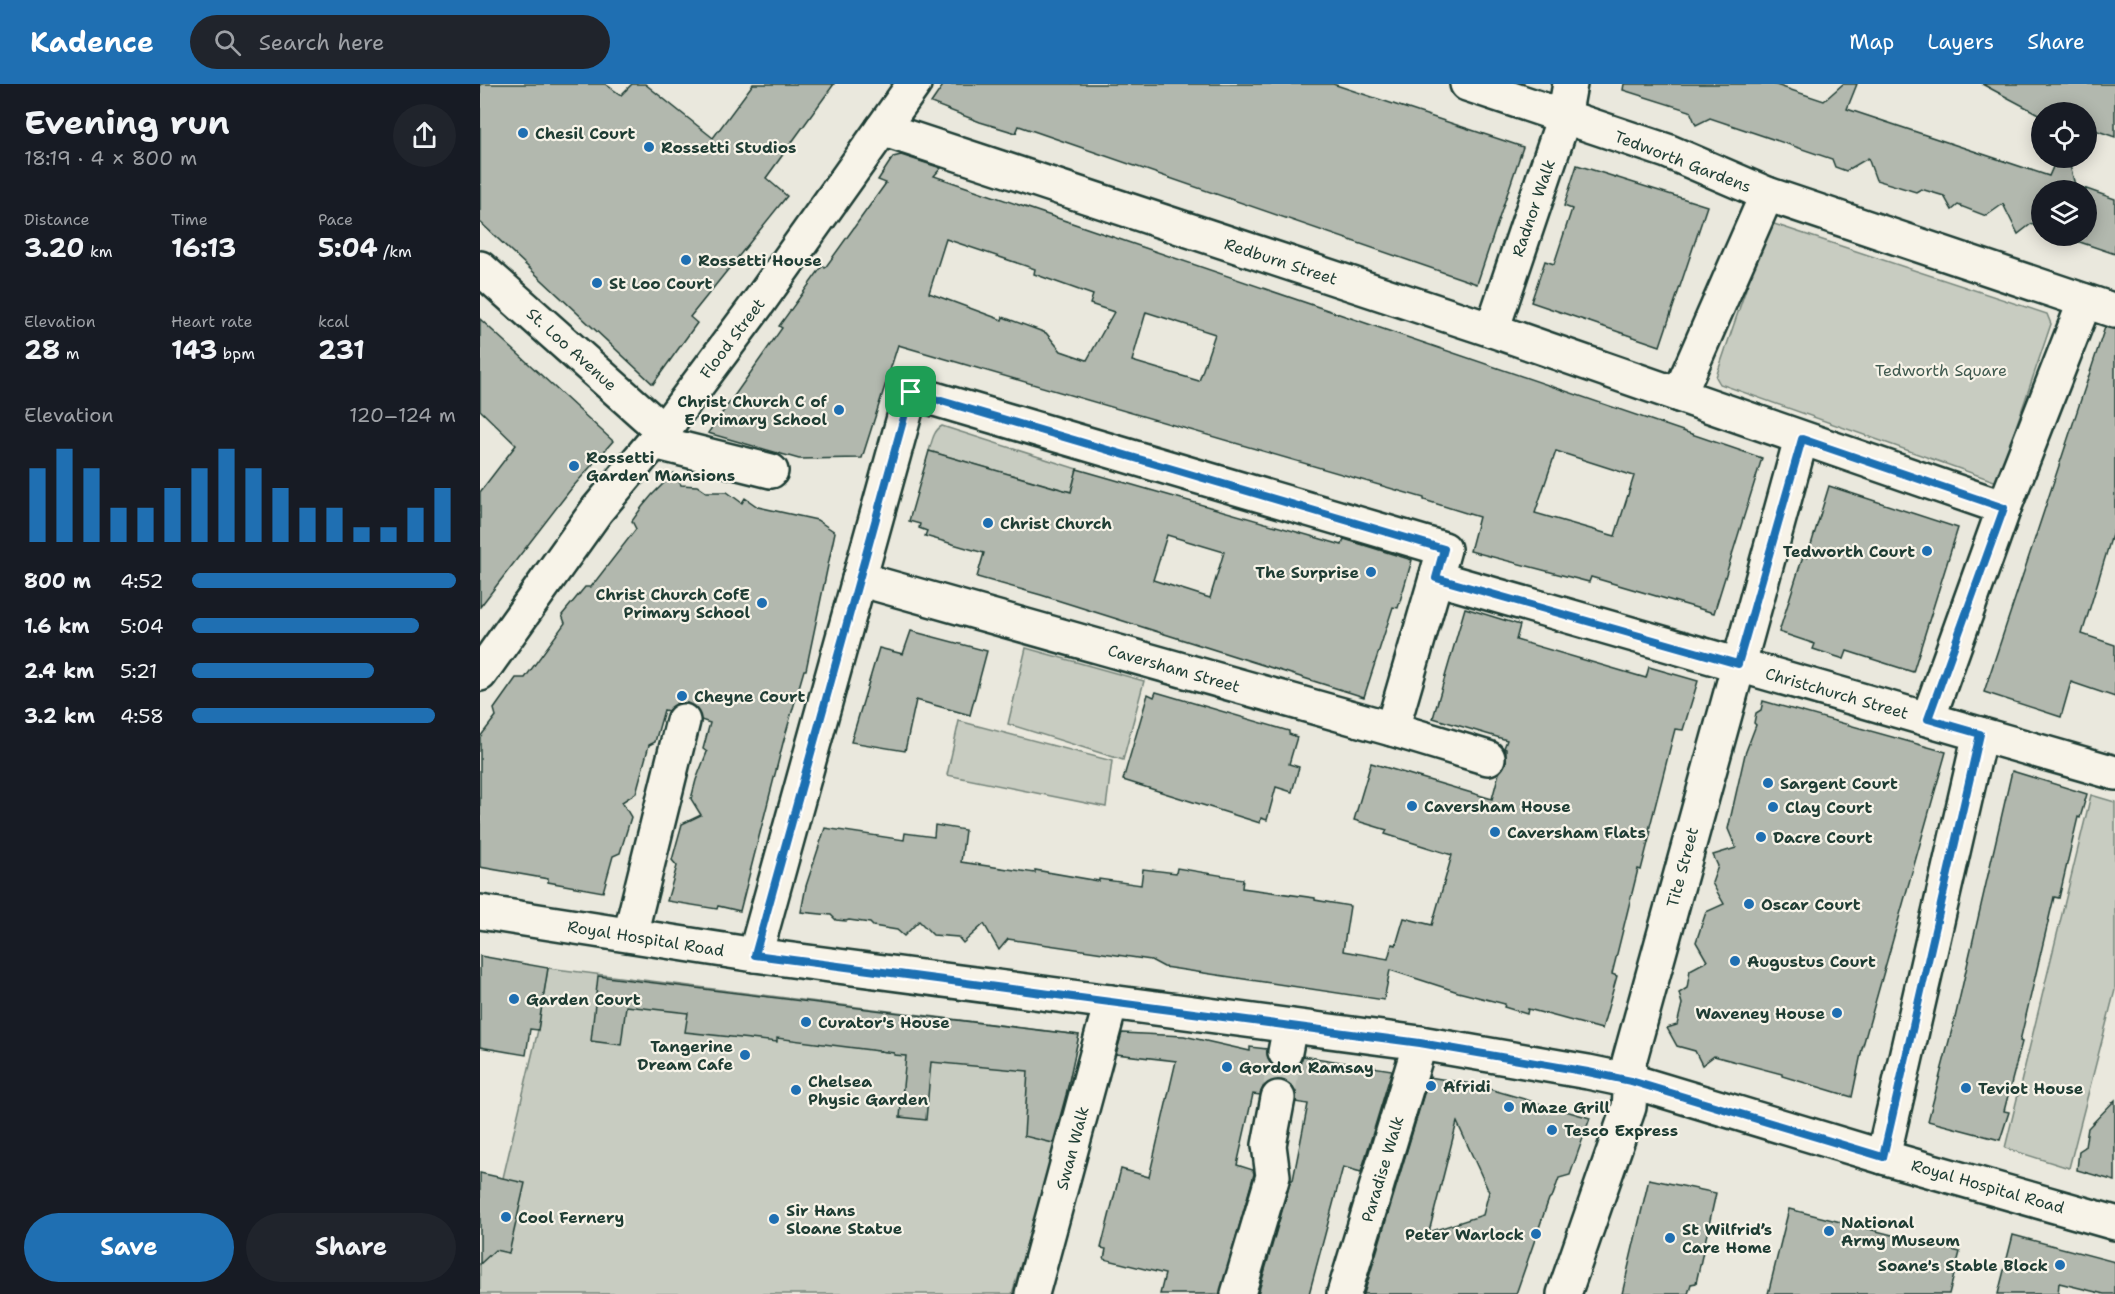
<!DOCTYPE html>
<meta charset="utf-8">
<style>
:root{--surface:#171b24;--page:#20242c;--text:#f1f3f6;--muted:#9ea1a6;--accent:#1f6fb2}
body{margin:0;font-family:"Shantell Sans",sans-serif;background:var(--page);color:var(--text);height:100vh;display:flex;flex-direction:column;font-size:22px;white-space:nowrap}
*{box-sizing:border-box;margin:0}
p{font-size:20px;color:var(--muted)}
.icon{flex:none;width:33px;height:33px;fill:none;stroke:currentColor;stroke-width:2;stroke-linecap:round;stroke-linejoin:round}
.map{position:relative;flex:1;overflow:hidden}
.drawer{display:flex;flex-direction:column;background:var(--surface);width:480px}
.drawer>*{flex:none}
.fabs{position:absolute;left:1551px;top:18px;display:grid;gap:12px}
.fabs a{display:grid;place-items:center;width:66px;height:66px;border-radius:50%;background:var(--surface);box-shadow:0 3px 15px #0003;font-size:30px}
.pin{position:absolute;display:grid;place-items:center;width:51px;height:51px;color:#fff;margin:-26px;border-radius:12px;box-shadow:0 3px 9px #0006}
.round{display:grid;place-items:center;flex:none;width:63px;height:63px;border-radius:32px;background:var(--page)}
.summary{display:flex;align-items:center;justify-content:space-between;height:102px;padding:0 24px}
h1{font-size:33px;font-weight:700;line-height:45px}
.stats{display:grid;grid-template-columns:repeat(3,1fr);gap:9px;height:102px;padding:6px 24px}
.stats div{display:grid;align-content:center}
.stats b{font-size:26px;font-weight:700}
.stats small{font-size:16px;font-weight:400}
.stats p{font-size:16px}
.chart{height:168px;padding:12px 24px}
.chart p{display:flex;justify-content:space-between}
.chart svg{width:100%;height:108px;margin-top:6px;stroke:var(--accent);stroke-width:6}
.cta{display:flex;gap:12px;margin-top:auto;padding:12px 24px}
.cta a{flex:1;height:69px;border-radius:36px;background:var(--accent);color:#fff;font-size:24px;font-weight:700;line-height:69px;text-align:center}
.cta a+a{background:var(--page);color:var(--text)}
ul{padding:0 24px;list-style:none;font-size:20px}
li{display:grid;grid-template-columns:96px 72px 1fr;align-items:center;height:45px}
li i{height:15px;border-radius:8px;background:var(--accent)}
header{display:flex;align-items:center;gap:36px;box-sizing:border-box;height:84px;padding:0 30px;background:var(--accent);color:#fff}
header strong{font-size:28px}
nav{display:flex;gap:33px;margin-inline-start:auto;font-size:21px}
.search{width:420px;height:54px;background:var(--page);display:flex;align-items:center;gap:15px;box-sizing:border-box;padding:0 21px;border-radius:33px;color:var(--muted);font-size:22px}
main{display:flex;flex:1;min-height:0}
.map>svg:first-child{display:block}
.green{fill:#c8ccc1;stroke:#74847a;stroke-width:1.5}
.building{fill:#b2b8ae;stroke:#1f3d34;stroke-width:1.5;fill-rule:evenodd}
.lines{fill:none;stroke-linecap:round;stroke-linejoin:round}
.minor-tunnel{stroke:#c1c6bb;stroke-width:33;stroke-dasharray:33 16;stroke-linecap:butt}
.minor-casing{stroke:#1f3d34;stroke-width:38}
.major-casing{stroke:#1f3d34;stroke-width:38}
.minor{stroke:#f7f3e8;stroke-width:33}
.major{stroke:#f7f3e8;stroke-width:33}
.route-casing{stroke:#fff;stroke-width:12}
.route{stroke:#1f6fb2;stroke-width:8}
.poi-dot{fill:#1f6fb2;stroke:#f7f3e8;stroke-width:2}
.labels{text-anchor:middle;stroke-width:4.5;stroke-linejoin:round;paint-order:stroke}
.poi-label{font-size:16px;font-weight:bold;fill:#1f3d34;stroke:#f7f3e8;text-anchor:start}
.street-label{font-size:16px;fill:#1f3d34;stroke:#f7f3e8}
.park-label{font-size:16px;fill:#415a50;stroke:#f7f3e8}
</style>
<header>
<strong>Kadence</strong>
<div class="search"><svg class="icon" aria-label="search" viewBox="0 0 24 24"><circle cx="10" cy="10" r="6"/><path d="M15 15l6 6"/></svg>Search here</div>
<nav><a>Map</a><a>Layers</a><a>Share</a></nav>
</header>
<main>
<section class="drawer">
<div class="summary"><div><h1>Evening run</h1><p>18:19 · 4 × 800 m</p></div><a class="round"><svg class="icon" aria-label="share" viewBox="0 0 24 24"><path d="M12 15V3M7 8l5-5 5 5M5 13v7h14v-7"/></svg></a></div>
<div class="stats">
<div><p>Distance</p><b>3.20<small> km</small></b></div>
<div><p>Time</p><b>16:13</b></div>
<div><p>Pace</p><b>5:04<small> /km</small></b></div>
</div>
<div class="stats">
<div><p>Elevation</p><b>28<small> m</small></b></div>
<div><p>Heart rate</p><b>143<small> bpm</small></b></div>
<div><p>kcal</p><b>231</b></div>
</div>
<div class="chart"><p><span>Elevation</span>120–124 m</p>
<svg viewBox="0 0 160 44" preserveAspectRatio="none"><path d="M5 44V14M15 44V6M25 44V14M35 44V30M45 44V30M55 44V22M65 44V14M75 44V6M85 44V14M95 44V22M105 44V30M115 44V30M125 44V38M135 44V38M145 44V30M155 44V22"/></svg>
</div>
<ul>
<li><b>800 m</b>4:52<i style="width:100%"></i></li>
<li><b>1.6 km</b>5:04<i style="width:86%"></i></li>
<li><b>2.4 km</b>5:21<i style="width:69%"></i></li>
<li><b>3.2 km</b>4:58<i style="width:92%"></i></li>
</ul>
<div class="cta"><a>Save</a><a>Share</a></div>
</section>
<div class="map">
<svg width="1635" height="1210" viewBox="0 0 1635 1210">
<rect width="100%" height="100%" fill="#eae8dd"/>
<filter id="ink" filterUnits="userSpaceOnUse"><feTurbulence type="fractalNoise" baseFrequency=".0167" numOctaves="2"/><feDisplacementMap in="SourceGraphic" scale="12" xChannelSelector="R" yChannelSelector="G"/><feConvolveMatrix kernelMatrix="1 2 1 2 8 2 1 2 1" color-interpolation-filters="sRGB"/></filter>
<g filter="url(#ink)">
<!-- green -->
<g class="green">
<path d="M1294 140 1567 230 1571 240 1518 396 1514 397 1240 300 1236 293 1285 149Z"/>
<path d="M462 342 597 385 591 408 449 367C452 358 453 347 462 342Z"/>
<path d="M546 564 664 597 643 676 528 640Z"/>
<path d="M479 637 632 677 626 723 467 691Z"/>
<path d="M1611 711 1635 718V906L1589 1084 1525 1064Z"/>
<path d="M68 884 599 951 576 1060 532 1210H0V1180L23 1094 58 946Z"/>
</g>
<!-- building -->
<g class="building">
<path d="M0 0H125L141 11 152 0H165L233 54 273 0H354L286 94 307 112 210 233 217 239 173 300 0 138Z"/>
<path d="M464 0H853L1043 63 997 200 539 42 536 49 500 38 451 19Z"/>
<path d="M1144 0H1293L1344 17 1363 0H1377L1367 25 1569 92 1577 74H1588L1595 101 1635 115V170L1582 152H1606V106H1562V144L1551 140 1538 150 1523 120 1506 132 1478 121 1472 126 1464 112 1441 105 1436 108 1396 96 1388 74 1366 87 1355 83 1352 75 1230 34 1216 41 1210 27 1143 6Z"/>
<path d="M1502 0H1635V53L1606 43V28H1562V32Z"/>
<path d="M421 71 461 84 454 92 492 105 1282 374 1234 529 1111 493 1109 498 990 467 999 433 944 416V414L418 261 382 374 319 375 228 349 302 244 299 242 343 181 345 184 406 99 398 96 413 73ZM466 155 555 185 554 190 613 211 610 220 634 228 607 276 581 267 566 249 523 233 522 236 449 209ZM666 228 735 250 719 297 652 277ZM1076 367 1154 392 1135 452 1055 429Z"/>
<path d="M1097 81 1227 122 1180 262 1051 218 1065 177 1074 180 1092 125 1084 122Z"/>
<path d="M0 235 133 357 91 405 0 523V408L36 361 0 326Z"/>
<path d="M1625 243 1635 245V441L1602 550 1635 561V613L1591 598 1581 633 1504 608Z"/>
<path d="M449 367 591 408 597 385 862 461 864 455 932 476 918 524 913 523 884 613 561 511 497 493 504 469 445 452 447 447 439 444 440 440 429 437ZM687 451 744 468 730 514 673 496Z"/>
<path d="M194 389 201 401 217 402 226 408H247L262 419 265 414 278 423 337 436 355 448 326 586H324L303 659 260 827 238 822 237 825 187 817 197 782 192 776 202 740 221 731 211 715 216 696 227 668 223 665 230 639 221 636 216 624 207 619H197L188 627 184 626 175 658 169 661 156 709 142 718 151 733 140 769 133 772 123 808 68 798V795L0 783V653L16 632 14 625 36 594H45L85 539 82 531 105 503H111L156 445 152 437 162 423 172 411Z"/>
<path d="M1349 402 1478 444 1433 588 1367 567 1364 575 1333 565 1335 560 1299 548 1323 472 1327 474Z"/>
<path d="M985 524 1040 541 1036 556 1166 594 1169 583 1218 597 1203 646 1195 645 1169 746 1171 747 1161 786 1158 785 1132 890 1137 892 1122 945 1048 925 1047 930 1024 923 1025 920 978 908 910 886 904 916 684 883 671 876 528 855 519 866 504 840 483 859 478 853 453 851 439 837 424 852 417 846 393 842 390 839 369 836 366 837 356 836 351 831 321 828 326 802 345 744 424 756 425 749 454 753 455 741 485 746 481 778 555 789V786L619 797V795L661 801 663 785 696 789 697 784 763 795 762 804 835 814V816L870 822 863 867 908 875 912 860 916 861 924 834 952 841 972 771 905 750 907 746 874 736 891 679 1012 715 1019 689 1026 679V665L1024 664 1027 656 953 634Z"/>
<path d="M431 547 507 567 490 631 436 616 425 667 371 658 399 564 423 570Z"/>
<path d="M676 608 809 647V650L817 653 809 680 819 683 812 708 796 703 787 736 781 734 780 739 643 696 668 610 674 613Z"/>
<path d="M1283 617 1466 668 1382 965 1372 1013 1302 992V990L1234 972 1222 981 1215 967 1197 962 1187 944 1197 941 1202 920 1199 909 1207 904 1210 886 1227 877 1216 858 1226 828 1244 820 1232 799 1238 782 1233 771 1256 764 1248 745 1265 670 1276 641 1274 639 1276 629 1281 626Z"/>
<path d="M1532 687 1607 710 1600 734 1598 733 1579 814 1574 813 1540 957 1542 958 1524 1027 1529 1028 1520 1056 1448 1037 1475 934Z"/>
<path d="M0 872 68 884 58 946 50 945 46 971 0 963Z"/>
<path d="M118 892 599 951 586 1011 573 1059 544 1052 548 987 451 978 446 1036 420 1033 426 972 414 971V969L297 954V958L205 948 208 929 146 922 141 961 111 957Z"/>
<path d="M642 949 704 952 770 967V963L787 965 788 975 792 982 802 986 812 985 819 981 823 972 912 986 881 1088 863 1083 829 1210H778L811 1096H813L828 1020 816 1018V1008L811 1000 801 996H792L784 1001 780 1011 773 1010 757 1081 773 1086 774 1090 740 1210H680L685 1190 624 1175 626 1165 621 1164 641 1085 669 1093 696 977 636 970Z"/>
<path d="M949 993 992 1000 1110 1034 1090 1091 1079 1094 1073 1111 1069 1115 1036 1210H884ZM977 1038 1009 1108 1003 1131 949 1148Z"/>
<path d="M1635 1016V1097L1597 1086 1599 1067 1605 1063 1608 1044Z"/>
<path d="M0 1089 45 1099 29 1169 15 1166 0 1180Z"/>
<path d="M1169 1095 1236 1109 1216 1199 1211 1200 1208 1210H1142Z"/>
<path d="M1309 1125 1480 1168 1469 1210H1288Z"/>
<path d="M1533 1151 1635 1178V1210H1624L1579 1199 1578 1210H1518Z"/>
</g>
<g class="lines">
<!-- minor-tunnel -->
<path class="minor-tunnel" d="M798 1014 805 968"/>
<!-- minor casing -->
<g class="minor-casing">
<g id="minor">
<path d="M987 0 1187 67 1287 110 1635 227"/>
<path d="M402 45 1012 246 1524 424"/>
<path d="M0 184 183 347"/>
<path d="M1012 246 1084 33 1090 0"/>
<path d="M1199 311 1287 110"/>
<path d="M174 358 291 387"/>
<path d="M379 495 912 645 1008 674"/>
<path d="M0 590 117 426 183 347 279 218 434 0"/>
<path d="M1448 635 1524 424 1605 217"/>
<path d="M912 645 956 494"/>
<path d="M150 851 203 637"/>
<path d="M275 871 431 308 964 465 956 494 1635 689"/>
<path d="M805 968 810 942"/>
<path d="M1403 1073 1500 650"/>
<path d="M552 1210 631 918"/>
<path d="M758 1210 793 1092 789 1061 798 1014"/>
<path d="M864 1210 940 959"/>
<path d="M1084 1210 1149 1023 1151 997 1149 978 1321 355"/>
</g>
</g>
<!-- major casing -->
<g class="major-casing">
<path id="major" d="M0 828 275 871 940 959 1108 988 1151 997 1403 1073 1635 1139"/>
</g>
<!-- minor -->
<use href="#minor" class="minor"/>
<!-- major -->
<use href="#major" class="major"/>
</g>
</g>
<g class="lines" filter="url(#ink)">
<!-- route casing -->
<g class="route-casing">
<path id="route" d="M431 308 964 465 956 494 1258 580 1322 355 1524 424 1448 635 1500 650 1403 1073 1151 997 1108 988 940 959 275 871Z"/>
</g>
<!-- route -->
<use href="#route" class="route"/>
</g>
<!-- markers -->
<g class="poi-dot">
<circle cx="43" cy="49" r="6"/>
<circle cx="169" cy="63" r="6"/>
<circle cx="206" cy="176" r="6"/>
<circle cx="117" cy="199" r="6"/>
<circle cx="359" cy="326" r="6"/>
<circle cx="94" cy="382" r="6"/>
<circle cx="508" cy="439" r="6"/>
<circle cx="1447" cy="467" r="6"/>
<circle cx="891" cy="488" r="6"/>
<circle cx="282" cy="519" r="6"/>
<circle cx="202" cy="612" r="6"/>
<circle cx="1288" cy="699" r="6"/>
<circle cx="932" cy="722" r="6"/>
<circle cx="1293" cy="723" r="6"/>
<circle cx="1015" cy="748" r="6"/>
<circle cx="1281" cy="753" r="6"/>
<circle cx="1269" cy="820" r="6"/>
<circle cx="1255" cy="877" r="6"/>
<circle cx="34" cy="915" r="6"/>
<circle cx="1357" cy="929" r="6"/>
<circle cx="326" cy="938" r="6"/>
<circle cx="265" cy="971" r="6"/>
<circle cx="747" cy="983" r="6"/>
<circle cx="951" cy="1002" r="6"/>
<circle cx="1486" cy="1004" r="6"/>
<circle cx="316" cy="1006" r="6"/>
<circle cx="1029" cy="1023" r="6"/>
<circle cx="1072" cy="1046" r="6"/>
<circle cx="26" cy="1133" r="6"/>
<circle cx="294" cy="1135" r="6"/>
<circle cx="1349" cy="1147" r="6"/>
<circle cx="1056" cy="1150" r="6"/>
<circle cx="1190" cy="1154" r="6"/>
<circle cx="1580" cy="1181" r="6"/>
</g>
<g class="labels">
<!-- poi labels -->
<g class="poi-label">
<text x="55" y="55">Chesil Court</text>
<text x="181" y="69">Rossetti Studios</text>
<text x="218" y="182">Rossetti House</text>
<text x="129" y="205">St Loo Court</text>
<text x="347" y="323" text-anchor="end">Christ Church C of<tspan x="347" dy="18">E Primary School</tspan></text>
<text x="106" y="379">Rossetti<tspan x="106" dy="18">Garden Mansions</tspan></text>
<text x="520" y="445">Christ Church</text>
<text x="1435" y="473" text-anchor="end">Tedworth Court</text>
<text x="879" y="494" text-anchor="end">The Surprise</text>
<text x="270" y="516" text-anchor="end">Christ Church CofE<tspan x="270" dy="18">Primary School</tspan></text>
<text x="214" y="618">Cheyne Court</text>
<text x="1300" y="705">Sargent Court</text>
<text x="944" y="728">Caversham House</text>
<text x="1305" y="729">Clay Court</text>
<text x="1027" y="754">Caversham Flats</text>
<text x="1293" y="759">Dacre Court</text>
<text x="1281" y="826">Oscar Court</text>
<text x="1267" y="883">Augustus Court</text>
<text x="46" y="921">Garden Court</text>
<text x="1345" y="935" text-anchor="end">Waveney House</text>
<text x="338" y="944">Curator's House</text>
<text x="253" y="968" text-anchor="end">Tangerine<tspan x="253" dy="18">Dream Cafe</tspan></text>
<text x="759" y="989">Gordon Ramsay</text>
<text x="328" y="1003">Chelsea<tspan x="328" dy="18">Physic Garden</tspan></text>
<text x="963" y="1008">Afridi</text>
<text x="1498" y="1010">Teviot House</text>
<text x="1041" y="1029">Maze Grill</text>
<text x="1084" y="1052">Tesco Express</text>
<text x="306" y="1132">Sir Hans<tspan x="306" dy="18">Sloane Statue</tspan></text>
<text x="38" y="1139">Cool Fernery</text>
<text x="1361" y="1144">National<tspan x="1361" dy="18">Army Museum</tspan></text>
<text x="1202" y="1151">St Wilfrid’s<tspan x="1202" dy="18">Care Home</tspan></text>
<text x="1044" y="1156" text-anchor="end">Peter Warlock</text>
<text x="1568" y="1187" text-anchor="end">Soane's Stable Block</text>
</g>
<!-- street labels -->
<g class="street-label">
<text transform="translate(1203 77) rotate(21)" y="6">Tedworth Gardens</text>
<text transform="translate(1053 124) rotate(-71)" y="6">Radnor Walk</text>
<text transform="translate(801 177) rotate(18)" y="6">Redburn Street</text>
<text transform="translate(252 254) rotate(-53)" y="6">Flood Street</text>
<text transform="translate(92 265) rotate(42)" y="6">St. Loo Avenue</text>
<text transform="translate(694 584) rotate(16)" y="6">Caversham Street</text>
<text transform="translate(1357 609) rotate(16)" y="6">Christchurch Street</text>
<text transform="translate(1202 783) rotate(-75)" y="6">Tite Street</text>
<text transform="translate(166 854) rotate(9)" y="6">Royal Hospital Road</text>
<text transform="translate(592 1064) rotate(-75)" y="6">Swan Walk</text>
<text transform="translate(902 1085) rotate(-73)" y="6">Paradise Walk</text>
<text transform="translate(1508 1102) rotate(16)" y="6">Royal Hospital Road</text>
</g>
<!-- park labels -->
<g class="park-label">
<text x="1461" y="292">Tedworth Square</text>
</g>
</g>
</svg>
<div class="fabs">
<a><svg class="icon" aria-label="locate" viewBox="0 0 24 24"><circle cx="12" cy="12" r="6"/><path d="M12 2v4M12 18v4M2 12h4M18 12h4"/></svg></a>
<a><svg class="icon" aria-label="layers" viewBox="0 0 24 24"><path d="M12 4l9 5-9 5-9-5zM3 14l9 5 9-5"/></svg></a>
</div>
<div class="pin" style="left:431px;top:308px;background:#1e9e55"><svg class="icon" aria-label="arrive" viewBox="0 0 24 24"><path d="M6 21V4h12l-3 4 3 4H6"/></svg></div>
</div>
</main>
